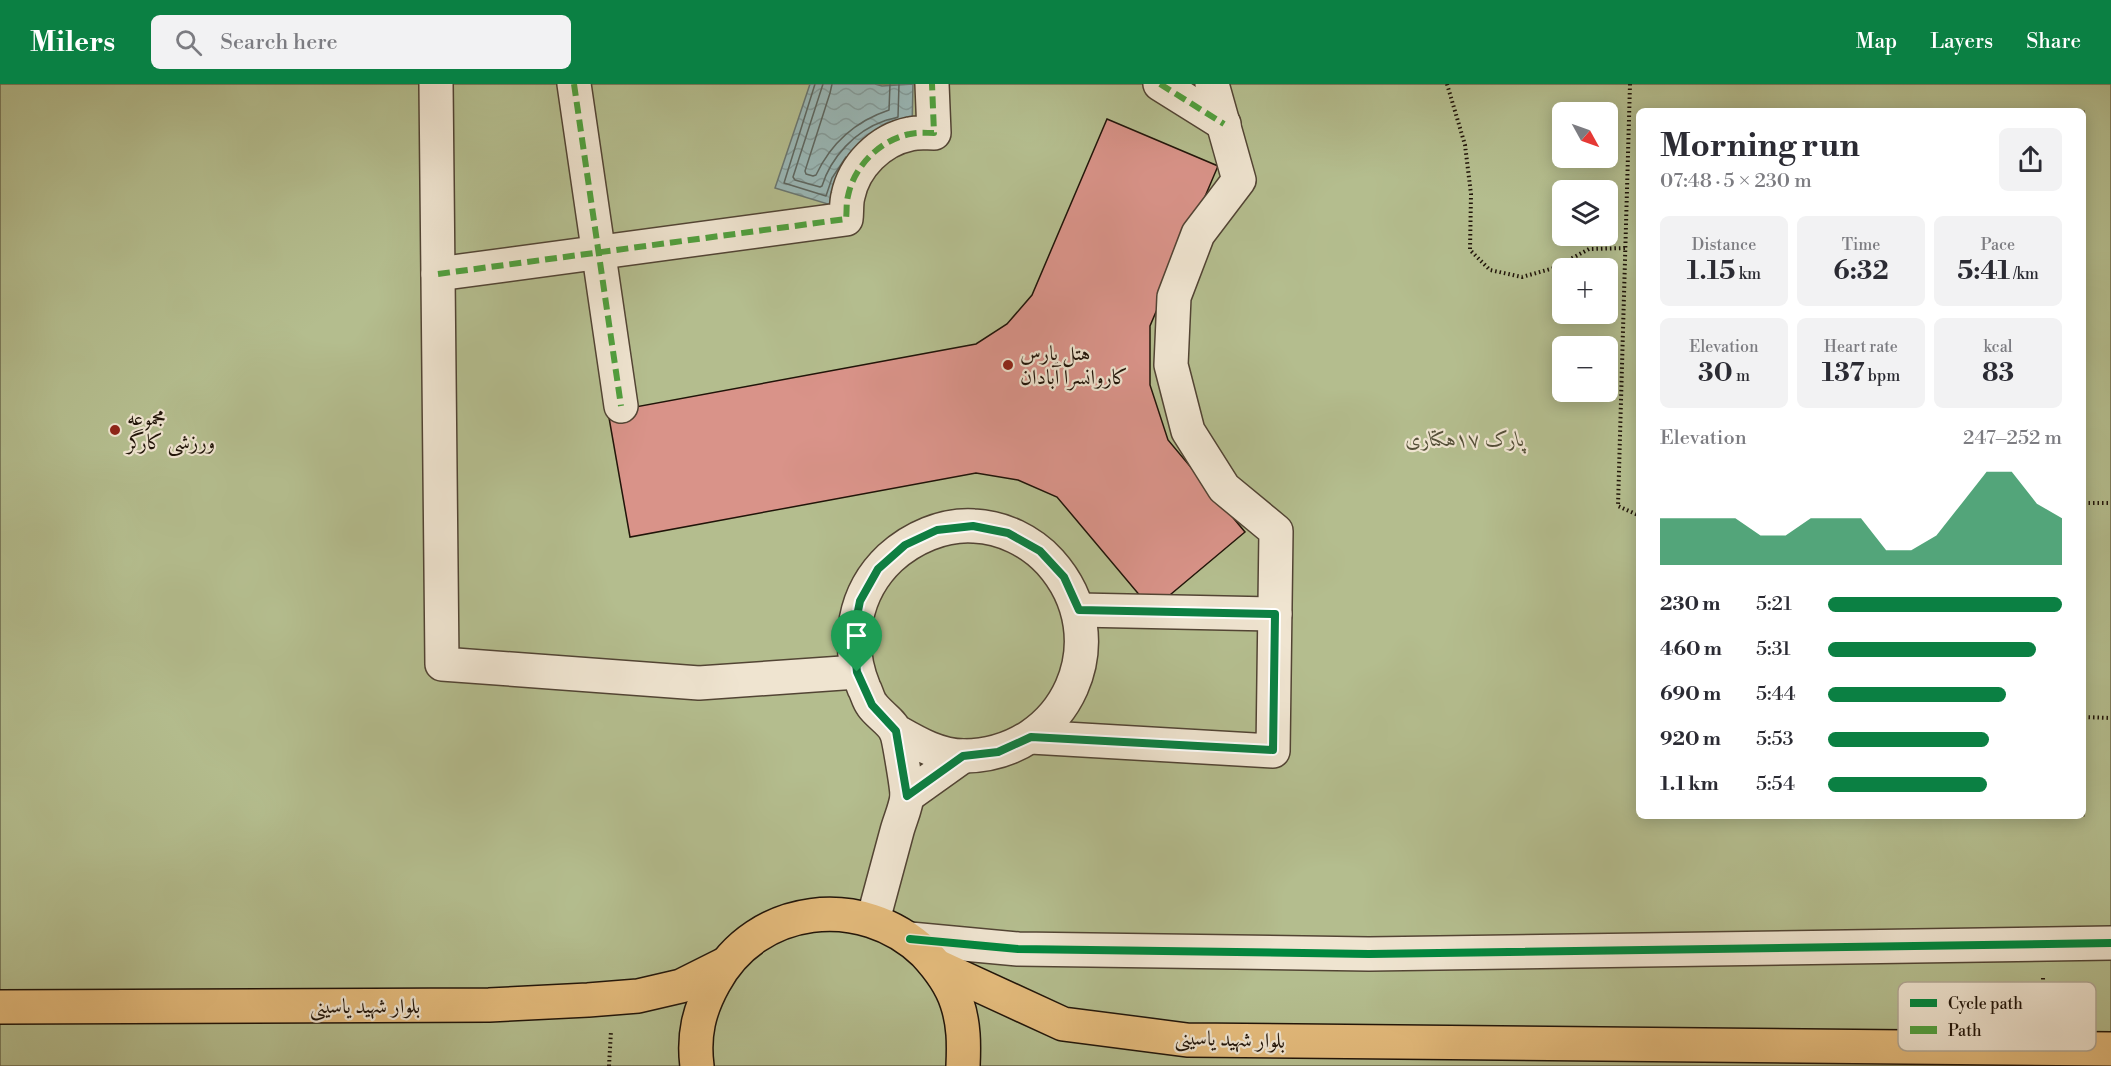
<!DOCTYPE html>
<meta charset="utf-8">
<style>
:root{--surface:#fff;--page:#f2f2f3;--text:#2b2b33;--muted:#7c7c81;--accent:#0b8043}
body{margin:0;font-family:"Libre Bodoni",Amiri,serif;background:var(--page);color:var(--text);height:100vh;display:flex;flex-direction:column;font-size:22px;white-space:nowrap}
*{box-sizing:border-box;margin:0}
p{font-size:20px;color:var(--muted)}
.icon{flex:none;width:33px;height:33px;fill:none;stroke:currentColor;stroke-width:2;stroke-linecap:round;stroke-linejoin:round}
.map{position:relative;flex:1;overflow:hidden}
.side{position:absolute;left:1636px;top:24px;width:450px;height:711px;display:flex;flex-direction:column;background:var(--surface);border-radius:9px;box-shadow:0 3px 15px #0003}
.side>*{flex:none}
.needle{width:39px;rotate:130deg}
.buttons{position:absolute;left:1552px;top:18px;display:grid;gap:12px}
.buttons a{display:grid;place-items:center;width:66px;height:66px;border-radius:9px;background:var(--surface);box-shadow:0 3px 15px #0003;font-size:30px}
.pin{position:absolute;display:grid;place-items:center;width:51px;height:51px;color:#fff;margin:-62px -26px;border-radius:50% 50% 50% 0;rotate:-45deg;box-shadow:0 0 6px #0007}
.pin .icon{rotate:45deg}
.round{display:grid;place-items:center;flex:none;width:63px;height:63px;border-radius:9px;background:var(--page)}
.overview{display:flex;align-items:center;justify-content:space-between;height:102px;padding:0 24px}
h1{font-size:33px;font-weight:700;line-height:45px}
.stats{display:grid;grid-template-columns:repeat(3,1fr);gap:9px;height:102px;padding:6px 24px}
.stats div{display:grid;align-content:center;border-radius:9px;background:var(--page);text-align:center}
.stats b{font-size:26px;font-weight:700}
.stats small{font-size:16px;font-weight:400}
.stats p{font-size:16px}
.chart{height:168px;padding:12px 24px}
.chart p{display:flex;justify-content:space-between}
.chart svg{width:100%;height:108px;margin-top:6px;fill:var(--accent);opacity:.7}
ul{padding:0 24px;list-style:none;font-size:20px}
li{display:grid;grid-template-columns:96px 72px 1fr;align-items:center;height:45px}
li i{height:15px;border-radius:8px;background:var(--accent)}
header{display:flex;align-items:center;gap:36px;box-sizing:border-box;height:84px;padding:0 30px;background:var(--accent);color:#fff}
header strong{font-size:28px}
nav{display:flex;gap:33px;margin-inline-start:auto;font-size:21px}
.search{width:420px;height:54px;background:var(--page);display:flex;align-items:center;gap:15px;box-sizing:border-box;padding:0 21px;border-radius:9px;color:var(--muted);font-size:22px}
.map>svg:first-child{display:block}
.park{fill:#b4bd8e;stroke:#6a684c;stroke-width:1.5;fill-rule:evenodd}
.water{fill:url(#water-waves);stroke:#697671;stroke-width:1.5}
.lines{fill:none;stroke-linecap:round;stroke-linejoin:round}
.shore{stroke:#5c6660;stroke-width:1.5}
.building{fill:#d99389;stroke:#201409;stroke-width:1.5}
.minor-casing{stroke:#524434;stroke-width:36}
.major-casing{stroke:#201409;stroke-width:36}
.path{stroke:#201409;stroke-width:4;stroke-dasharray:1.5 3;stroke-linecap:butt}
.minor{stroke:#efe4d0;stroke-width:33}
.major{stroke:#e3ba7b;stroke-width:33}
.quiet{stroke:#50a03e;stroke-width:6;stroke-dasharray:12 6;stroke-linecap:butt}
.cycleway-casing{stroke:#efe4d0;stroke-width:11}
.cycleway{stroke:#00873e;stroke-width:8}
.route-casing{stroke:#fff;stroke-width:12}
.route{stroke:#0b8043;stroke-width:8}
.poi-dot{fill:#8f2418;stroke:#efe4d0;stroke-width:2}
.labels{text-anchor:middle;stroke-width:4.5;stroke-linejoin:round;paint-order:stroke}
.poi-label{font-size:21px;fill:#201409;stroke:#efe4d0;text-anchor:start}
.park-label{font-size:21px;font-style:italic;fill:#544f38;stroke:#efe4d0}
.street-label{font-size:21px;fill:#201409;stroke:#efe4d0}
.key{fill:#efe4d0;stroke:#b1a694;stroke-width:1.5}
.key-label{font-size:16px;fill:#201409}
</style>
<header>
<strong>Milers</strong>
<div class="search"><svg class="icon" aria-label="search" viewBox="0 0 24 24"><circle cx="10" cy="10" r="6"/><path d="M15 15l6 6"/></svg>Search here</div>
<nav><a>Map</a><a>Layers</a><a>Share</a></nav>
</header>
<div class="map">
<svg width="2111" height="982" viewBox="0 0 2111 982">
<defs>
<pattern id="water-waves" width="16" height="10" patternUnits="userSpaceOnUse" patternTransform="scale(1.5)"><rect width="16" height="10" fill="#99b7b6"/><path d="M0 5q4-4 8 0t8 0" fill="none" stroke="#849c9b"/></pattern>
</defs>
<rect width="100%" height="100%" fill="#e6d5b6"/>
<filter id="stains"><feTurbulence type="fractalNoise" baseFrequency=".00333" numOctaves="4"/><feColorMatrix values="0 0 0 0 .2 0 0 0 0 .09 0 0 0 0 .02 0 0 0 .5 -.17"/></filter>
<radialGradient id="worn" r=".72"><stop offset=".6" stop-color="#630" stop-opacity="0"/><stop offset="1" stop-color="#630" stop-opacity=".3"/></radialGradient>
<!-- park -->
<path class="park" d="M0 0H2111V982H0ZM1640 27H2084V732H1640ZM1563 28H1608V74H1563ZM1563 106H1608V152H1563ZM1563 184H1608V230H1563ZM1563 262H1608V308H1563Z"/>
<!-- water -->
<path class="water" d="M810 0H875L882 2 913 0 912 45 831 121 775 104Z"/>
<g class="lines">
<!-- shore -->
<g class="shore">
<path d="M815 0 784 99 826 112 832 94 846 73"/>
<path d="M823 0 793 93 795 96 820 103 822 102C831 73 855 47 884 37 888 35 893 35 898 33L899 0"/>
<path d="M832 0 830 9 805 87 806 90 813 92 816 91C831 59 856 37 889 26L890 0"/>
</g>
</g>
<!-- building -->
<path class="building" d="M1107 35 1218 82 1150 242V301L1168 356 1245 448 1152 526 1057 413 1018 396 976 389 630 453 608 328 976 260 1007 240 1032 211Z"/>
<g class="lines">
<!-- minor casing -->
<g class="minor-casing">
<g id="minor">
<path d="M436 0 442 580 699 599 857 588"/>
<path d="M574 0 621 322"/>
<path d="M1160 0 1224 40"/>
<path d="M438 190 846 135C847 128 846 119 848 112 854 82 880 56 910 50 918 48 926 49 934 49L932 0"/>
<path d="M1079 526 1275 530"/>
<path d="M1031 653 1273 667 1276 447 1224 404 1188 347 1171 281 1174 213 1198 150 1239 96 1212 0"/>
<path d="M907 712 963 672"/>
<path d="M873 836C881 806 889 777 897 747 900 736 906 723 907 712 907 704 899 654 896 648 892 638 878 630 872 621 868 616 867 609 864 604 845 559 854 508 890 474 912 454 943 440 974 442 1002 443 1031 457 1050 478 1119 555 1067 671 964 672 939 672 917 659 896 647"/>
<path d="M910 855 1018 865 1369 870 2111 859"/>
</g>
</g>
<!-- major casing -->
<g class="major-casing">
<g id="major">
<path d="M939 883 1063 940 1187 956 2111 965"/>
<path d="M0 923 489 921 588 916 638 912 681 902 723 881"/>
<path d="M697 982C693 951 699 926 714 899 756 820 862 808 925 869 938 883 951 900 957 919 964 940 964 960 963 982"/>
</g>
</g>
<!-- path -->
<g class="path">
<path d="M1447 0 1465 61 1471 110 1470 166 1490 186 1522 193 1554 184 1589 165 1625 164"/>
<path d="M1630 0 1618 422 1640 432"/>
<path d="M2084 419H2111"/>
<path d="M2084 633 2111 634"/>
<path d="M2043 894 2045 931"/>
<path d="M609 982 611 947"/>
</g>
<!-- minor -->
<use href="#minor" class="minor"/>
<!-- major -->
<use href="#major" class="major"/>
<!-- quiet -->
<g class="quiet">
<path d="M574 0 621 322"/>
<path d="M1160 0 1224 40"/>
<path d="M438 190 846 135C847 128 846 119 848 112 854 82 880 56 910 50 918 48 926 49 934 49L932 0"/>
</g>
<!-- cycleway casing -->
<g class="cycleway-casing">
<path id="cycleway" d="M910 855 1018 865 1369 870 2111 859"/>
</g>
<!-- cycleway -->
<use href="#cycleway" class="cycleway"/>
</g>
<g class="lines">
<!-- route casing -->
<g class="route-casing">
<path id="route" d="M973 442 1008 449 1040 467 1064 493 1079 526 1275 530 1273 666 1031 653 998 668 963 672 907 712 896 647 872 621 857 588 853 552 860 517 878 485 905 461 937 446Z"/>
</g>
<!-- route -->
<use href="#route" class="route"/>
</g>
<!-- markers -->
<g class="poi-dot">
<circle cx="1008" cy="281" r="6"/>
<circle cx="115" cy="346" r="6"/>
</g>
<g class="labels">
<!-- poi labels -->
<g class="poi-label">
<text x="1020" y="276">هتل پارس<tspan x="1020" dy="24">کاروانسرا آبادان</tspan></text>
<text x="127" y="341">مجموعه<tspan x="127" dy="24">ورزشی کارگر</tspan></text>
</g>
<!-- park labels -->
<g class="park-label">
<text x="1465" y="362">پارک ۱۷هکتاری</text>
</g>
<!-- street labels -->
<g class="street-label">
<text x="365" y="929">بلوار شهید یاسینی</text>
<text transform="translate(1230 955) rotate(2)" y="7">بلوار شهید یاسینی</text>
</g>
</g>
<!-- legend -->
<rect x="1898" y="898" width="198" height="69" rx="9" class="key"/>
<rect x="1910" y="915" width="27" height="8" fill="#00873e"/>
<rect x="1910" y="942" width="27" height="8" fill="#50a03e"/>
<g class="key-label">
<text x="1948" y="925">Cycle path</text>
<text x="1948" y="952">Path</text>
</g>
<rect width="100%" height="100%" filter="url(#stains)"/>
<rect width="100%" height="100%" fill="url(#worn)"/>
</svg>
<div class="buttons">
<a><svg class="needle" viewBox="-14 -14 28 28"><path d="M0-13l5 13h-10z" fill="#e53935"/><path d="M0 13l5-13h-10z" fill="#7c7c81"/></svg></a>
<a><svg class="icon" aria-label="layers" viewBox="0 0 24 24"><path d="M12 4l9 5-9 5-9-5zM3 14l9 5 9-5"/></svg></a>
<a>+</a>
<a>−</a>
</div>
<div class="pin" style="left:857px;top:588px;background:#1e9e55"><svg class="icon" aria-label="arrive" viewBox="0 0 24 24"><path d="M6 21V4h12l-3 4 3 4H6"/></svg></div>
<section class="side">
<div class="overview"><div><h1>Morning run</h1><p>07:48 · 5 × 230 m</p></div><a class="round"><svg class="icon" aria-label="share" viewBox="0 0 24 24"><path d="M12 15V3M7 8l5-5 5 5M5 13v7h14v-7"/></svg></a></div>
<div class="stats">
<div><p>Distance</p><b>1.15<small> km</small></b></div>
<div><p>Time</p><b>6:32</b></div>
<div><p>Pace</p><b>5:41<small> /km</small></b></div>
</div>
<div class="stats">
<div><p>Elevation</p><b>30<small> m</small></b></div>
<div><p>Heart rate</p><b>137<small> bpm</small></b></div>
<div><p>kcal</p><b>83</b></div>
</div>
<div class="chart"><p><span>Elevation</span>247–252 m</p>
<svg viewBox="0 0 160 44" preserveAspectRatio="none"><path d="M0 44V25L10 25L20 25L30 25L40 32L50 32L60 25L70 25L80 25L90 38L100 38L110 32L120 19L130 6L140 6L150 19L160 25V44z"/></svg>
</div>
<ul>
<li><b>230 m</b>5:21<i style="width:100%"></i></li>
<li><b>460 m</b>5:31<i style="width:89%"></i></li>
<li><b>690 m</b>5:44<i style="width:76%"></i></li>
<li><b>920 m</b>5:53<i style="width:69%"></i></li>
<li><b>1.1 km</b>5:54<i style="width:68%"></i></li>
</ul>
</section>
</div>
